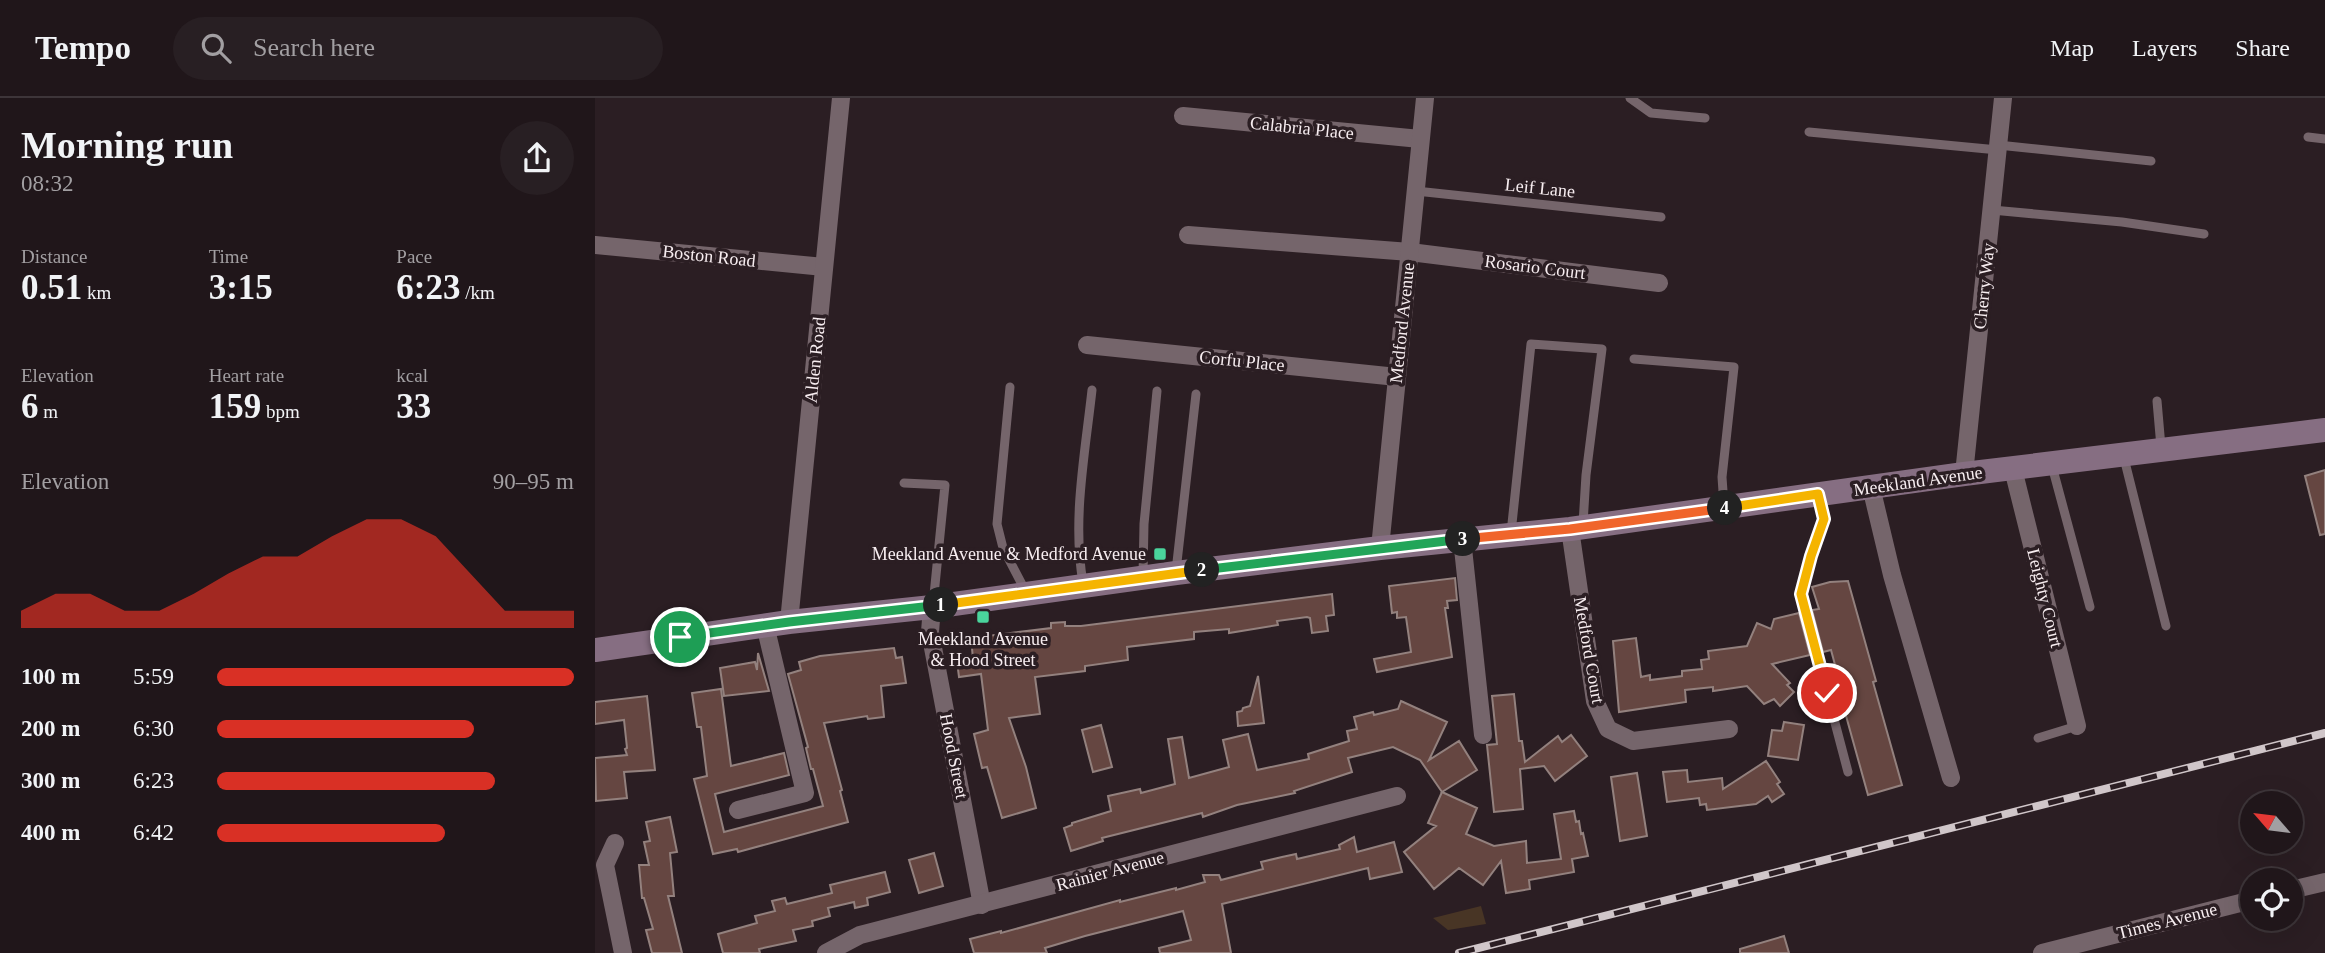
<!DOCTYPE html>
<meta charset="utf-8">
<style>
:root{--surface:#20161a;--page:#281f23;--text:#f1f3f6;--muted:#a29fa2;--line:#3d3539;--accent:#d93025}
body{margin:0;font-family:"Times New Roman",serif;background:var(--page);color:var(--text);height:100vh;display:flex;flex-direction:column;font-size:26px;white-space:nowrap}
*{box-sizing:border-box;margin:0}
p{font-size:23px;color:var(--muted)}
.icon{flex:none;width:38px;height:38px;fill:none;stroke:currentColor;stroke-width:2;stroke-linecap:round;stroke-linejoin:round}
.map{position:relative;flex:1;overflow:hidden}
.panel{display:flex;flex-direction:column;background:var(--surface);width:595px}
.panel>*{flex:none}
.needle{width:46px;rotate:298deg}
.buttons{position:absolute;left:1645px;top:693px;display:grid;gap:14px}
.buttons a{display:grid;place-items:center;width:63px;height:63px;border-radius:50%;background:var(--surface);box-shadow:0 7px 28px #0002,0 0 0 2px var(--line);font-size:35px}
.pin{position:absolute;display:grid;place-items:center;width:60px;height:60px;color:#fff;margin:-30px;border:4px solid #fff;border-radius:50%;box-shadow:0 2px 7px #0007}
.km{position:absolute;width:35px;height:35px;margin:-18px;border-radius:50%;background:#222;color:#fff;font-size:19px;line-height:35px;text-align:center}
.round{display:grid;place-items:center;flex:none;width:74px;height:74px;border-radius:37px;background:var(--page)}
.headline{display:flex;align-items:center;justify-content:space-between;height:119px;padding:0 21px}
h1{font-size:38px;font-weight:800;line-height:52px}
.stats{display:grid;grid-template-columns:repeat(3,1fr);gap:10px;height:119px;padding:7px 21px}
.stats div{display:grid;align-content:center}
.stats b{font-size:35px;font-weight:800}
.stats small{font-size:19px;font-weight:400}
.stats p{font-size:19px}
.chart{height:196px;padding:14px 21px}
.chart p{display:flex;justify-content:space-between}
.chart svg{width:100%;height:126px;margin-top:7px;fill:var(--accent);opacity:.7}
ul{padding:0 21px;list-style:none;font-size:23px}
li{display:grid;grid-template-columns:112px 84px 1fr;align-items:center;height:52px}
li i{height:18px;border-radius:9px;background:var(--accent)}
header{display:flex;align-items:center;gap:42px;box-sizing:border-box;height:98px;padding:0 35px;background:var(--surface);border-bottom:2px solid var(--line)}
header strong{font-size:33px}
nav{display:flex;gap:38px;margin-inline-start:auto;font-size:24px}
.search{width:490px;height:63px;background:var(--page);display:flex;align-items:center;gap:18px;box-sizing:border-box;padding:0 24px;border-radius:38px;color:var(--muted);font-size:26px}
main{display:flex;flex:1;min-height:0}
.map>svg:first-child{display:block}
.green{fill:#483525}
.building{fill:#654641;stroke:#93817e;stroke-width:2}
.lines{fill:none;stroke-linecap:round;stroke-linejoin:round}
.lane{stroke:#75656b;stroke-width:9}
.street{stroke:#75656b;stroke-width:18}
.secondary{stroke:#866e82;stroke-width:24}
.rail-casing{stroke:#d0c6c9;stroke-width:8}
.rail{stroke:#2b1e23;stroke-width:5;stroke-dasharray:16;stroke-linecap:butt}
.split-1-casing{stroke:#fff;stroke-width:14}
.split-2-casing{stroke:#fff;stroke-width:14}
.split-3-casing{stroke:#fff;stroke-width:14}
.split-4-casing{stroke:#fff;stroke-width:14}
.split-5-casing{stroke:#fff;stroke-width:14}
.split-1{stroke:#22a559;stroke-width:9}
.split-2{stroke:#f5b400;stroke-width:9}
.split-3{stroke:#22a559;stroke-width:9}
.split-4{stroke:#f0652b;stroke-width:9}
.split-5{stroke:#f5b400;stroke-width:9}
.poi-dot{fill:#4ad49c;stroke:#2b1e23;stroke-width:2.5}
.labels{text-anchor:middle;stroke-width:7;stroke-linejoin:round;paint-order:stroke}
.street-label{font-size:18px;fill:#f7edf0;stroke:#2b1e23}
.poi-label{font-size:18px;fill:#f7edf0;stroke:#2b1e23;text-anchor:end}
</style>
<header>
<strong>Tempo</strong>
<div class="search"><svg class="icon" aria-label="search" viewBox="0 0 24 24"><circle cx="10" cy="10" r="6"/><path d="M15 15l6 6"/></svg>Search here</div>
<nav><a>Map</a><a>Layers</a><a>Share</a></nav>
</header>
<main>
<section class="panel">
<div class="headline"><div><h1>Morning run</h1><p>08:32</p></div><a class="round"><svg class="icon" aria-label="share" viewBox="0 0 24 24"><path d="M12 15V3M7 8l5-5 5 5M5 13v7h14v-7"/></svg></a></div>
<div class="stats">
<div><p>Distance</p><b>0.51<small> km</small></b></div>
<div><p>Time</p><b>3:15</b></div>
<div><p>Pace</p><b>6:23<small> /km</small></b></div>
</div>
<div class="stats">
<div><p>Elevation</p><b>6<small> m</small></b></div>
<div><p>Heart rate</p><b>159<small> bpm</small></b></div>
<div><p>kcal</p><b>33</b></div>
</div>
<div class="chart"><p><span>Elevation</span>90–95 m</p>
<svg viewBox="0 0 160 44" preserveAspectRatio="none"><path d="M0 44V38L10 32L20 32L30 38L40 38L50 32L60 25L70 19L80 19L90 12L100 6L110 6L120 12L130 25L140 38L150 38L160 38V44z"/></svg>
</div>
<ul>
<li><b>100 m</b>5:59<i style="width:100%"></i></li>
<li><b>200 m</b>6:30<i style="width:72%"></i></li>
<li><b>300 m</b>6:23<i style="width:78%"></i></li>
<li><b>400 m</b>6:42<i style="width:64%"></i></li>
</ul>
</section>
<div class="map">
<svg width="1730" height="855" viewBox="0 0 1730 855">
<rect width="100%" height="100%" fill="#2b1e23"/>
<!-- green -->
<path class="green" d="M886 808 891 826 853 832 838 820Z"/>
<!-- building -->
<g class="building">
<path d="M1730 372V436L1725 437 1710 378Z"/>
<path d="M860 480 862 502 852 503 853 510H850L857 559 782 574 779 561 816 554 811 519 802 520V514L797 515 794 488Z"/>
<path d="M1253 483 1281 583 1278 584 1307 687 1273 697 1243 589H1246L1236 552 1228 554 1217 512 1224 511 1217 489 1235 484Z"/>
<path d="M737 496 739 517 731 518 733 533 717 535 715 520 712 519 682 523 683 527 634 535V531L599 534V541L532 549 533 562 490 568V573L440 579 445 616 414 620 431 669 441 710 407 720 392 669 387 670 379 636 393 632 386 576 364 579 362 563 378 561 376 540 456 530V525L470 524V528H486Z"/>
<path d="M1204 515 1215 557 1177 566 1195 585 1192 587 1199 594 1185 608 1179 601 1169 606 1152 588 1118 593V589L1090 592 1091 604 1024 614 1018 543 1041 540 1046 579 1055 577V582L1087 578V573L1107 571 1106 562 1114 561 1113 553 1152 548 1162 525 1176 531 1179 521Z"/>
<path d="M299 550 301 560 307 559 311 585 286 588 289 619 273 621 272 618 229 625 247 692 245 693 253 724 143 754 142 751 118 756 99 681 112 678 106 629H102L97 595 126 591 136 668 189 655 194 677 120 696 129 734 228 708 218 671H216L211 650 213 649 193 576 206 572 204 564 225 558Z"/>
<path d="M163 555 174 593 129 598 125 570 160 564 162 572Z"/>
<path d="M663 578 669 625 643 628 642 614 647 613 648 610 655 608Z"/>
<path d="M919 596 924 643H927L930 664 963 638 967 644 976 637 992 658 960 683 949 668 925 671 928 711 899 714 892 647 902 646 897 598Z"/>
<path d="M52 598 60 672 29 674 32 700 1 703 0 660 32 657 30 651 32 650 29 622 0 626V604Z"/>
<path d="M806 603 852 624 834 662 864 643 882 672 847 694 882 710 871 736 899 748 931 743 932 765 966 761 959 716 979 713 981 724 984 723 986 736 988 735 993 758 977 761 979 774 934 782 935 791 911 795 906 763 888 787 864 770 839 791 809 754 841 728 833 725 847 694 825 662 798 649 753 660 757 674 699 693 700 695 642 707 608 719 607 715 507 740 508 743 476 753 469 730 477 727V725L516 713 513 698 545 691 546 695 580 686 573 641 587 639 594 680 634 669 628 642 653 636 662 672 714 661 713 656 754 643 752 633 762 631 759 619 778 614 779 617 803 611Z"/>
<path d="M1189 624 1209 627 1203 662 1173 658 1177 632 1187 633Z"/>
<path d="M506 627 517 669 498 674 487 632Z"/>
<path d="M1171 663 1185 684 1182 686 1189 696 1177 704 1173 698 1161 706 1112 712 1111 706 1105 707 1104 700 1072 704 1068 674 1092 672 1093 684 1127 680 1128 691Z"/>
<path d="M1042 675 1052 738 1025 743 1016 679Z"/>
<path d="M75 719 82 754 75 755 79 798H73L87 855H57L51 832 58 831 49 800H47L44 767H54L49 744 55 743 51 724Z"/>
<path d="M759 739 762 754 799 744 807 774 775 781 773 770 627 806 636 855H565L564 850 596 842 588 813 490 838 450 850 452 855H379L375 841 406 833V835L525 802V804L581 790V792L610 784 608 777H624L626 782 668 771 666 764 687 759 701 756 702 761 745 751 744 747Z"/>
<path d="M339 755 348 788 324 795 314 762Z"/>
<path d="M290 774 295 794 272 800 273 807 260 810 259 804 233 810 235 818 217 823 218 828 198 832 201 843 164 851 165 855H128L123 836 162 825 160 818 180 813 177 803 190 800 192 806 237 795 235 787Z"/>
<path d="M1189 838 1194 855H1145V851Z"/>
</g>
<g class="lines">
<!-- lane -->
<g class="lane">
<path d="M1035 0 1056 15 1110 20"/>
<path d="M1214 34 1403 52"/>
<path d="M1713 39 1730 41"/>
<path d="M1403 47 1556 63"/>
<path d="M821 93 1066 119"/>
<path d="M1397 112 1527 124 1609 136"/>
<path d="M1039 261 1139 269 1127 379 1129 408"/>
<path d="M415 289 402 426 408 450 431 494"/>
<path d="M1562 303 1566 349"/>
<path d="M1529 360 1571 528"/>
<path d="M1457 368 1495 509"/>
<path d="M309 385 350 387 338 507"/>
<path d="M1224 398 1229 421 1216 458 1206 496 1253 674"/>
<path d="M916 435 936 246 1007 251 991 377 988 426"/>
<path d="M581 473 601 296"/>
<path d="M548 477 549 426 562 293"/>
<path d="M488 485C477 422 490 356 497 292"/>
<path d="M1443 640 1482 628"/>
</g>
<!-- street -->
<g class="street">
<path d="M588 18 825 41"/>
<path d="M593 137 815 154 1064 185"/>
<path d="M0 147 229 169"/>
<path d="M492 247 802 279"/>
<path d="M1418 371 1482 628"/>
<path d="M1369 376 1408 0"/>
<path d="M1276 389 1297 477 1356 680"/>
<path d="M975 431 1000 603 1013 631 1038 643 1134 631"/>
<path d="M867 441 888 637"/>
<path d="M785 450 830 0"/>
<path d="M337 509 335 534 387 807"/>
<path d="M194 524 246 0"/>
<path d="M143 712 210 695 170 527"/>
<path d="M20 745 10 767 28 855"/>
<path d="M1696 792 1730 784"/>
<path d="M231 855 265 837 802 698"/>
<path d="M1447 855 1657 802"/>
</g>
<!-- secondary -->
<path class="secondary" d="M0 552 194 524 337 509 581 475 785 450 975 431 1369 376 1730 332"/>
<!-- rail casing -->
<g class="rail-casing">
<path id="rail" d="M864 855 1730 635"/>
</g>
<!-- rail -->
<use href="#rail" class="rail"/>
</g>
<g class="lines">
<!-- split-1 casing -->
<g class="split-1-casing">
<path id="split-1" d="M85 539 194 524 346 507"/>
</g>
<!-- split-2 casing -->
<g class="split-2-casing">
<path id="split-2" d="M346 507 607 472"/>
</g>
<!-- split-3 casing -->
<g class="split-3-casing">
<path id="split-3" d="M607 472 868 441"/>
</g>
<!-- split-4 casing -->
<g class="split-4-casing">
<path id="split-4" d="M868 441 975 431 1130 410"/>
</g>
<!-- split-5 casing -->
<g class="split-5-casing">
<path id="split-5" d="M1130 410 1223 396 1229 421 1216 458 1206 496 1232 595"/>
</g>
<!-- split-1 -->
<use href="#split-1" class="split-1"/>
<!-- split-2 -->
<use href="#split-2" class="split-2"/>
<!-- split-3 -->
<use href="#split-3" class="split-3"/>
<!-- split-4 -->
<use href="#split-4" class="split-4"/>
<!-- split-5 -->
<use href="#split-5" class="split-5"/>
</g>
<!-- markers -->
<g class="poi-dot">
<rect x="558" y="449" width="14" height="14" rx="3.5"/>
<rect x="381" y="512" width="14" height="14" rx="3.5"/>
</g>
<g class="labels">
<!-- street labels -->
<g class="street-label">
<text transform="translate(707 30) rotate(6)" y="6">Calabria Place</text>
<text transform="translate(945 90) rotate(6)" y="6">Leif Lane</text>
<text transform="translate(114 158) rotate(6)" y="6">Boston Road</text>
<text transform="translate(940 169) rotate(7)" y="6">Rosario Court</text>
<text transform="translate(1389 188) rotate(-84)" y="6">Cherry Way</text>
<text transform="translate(807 225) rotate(-84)" y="6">Medford Avenue</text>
<text transform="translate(220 262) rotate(-84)" y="6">Alden Road</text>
<text transform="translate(647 263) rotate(6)" y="6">Corfu Place</text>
<text transform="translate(1323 383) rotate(-8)" y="6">Meekland Avenue</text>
<text transform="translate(1450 500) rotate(76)" y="6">Leighty Court</text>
<text transform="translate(994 552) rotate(80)" y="6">Medford Court</text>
<text transform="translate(359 658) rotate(79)" y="6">Hood Street</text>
<text transform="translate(515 773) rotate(-15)" y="6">Rainier Avenue</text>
<text transform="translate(1572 823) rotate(-14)" y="6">Times Avenue</text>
</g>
<!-- poi labels -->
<g class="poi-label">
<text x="551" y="462">Meekland Avenue &amp; Medford Avenue</text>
<text x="388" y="547" text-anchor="middle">Meekland Avenue<tspan x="388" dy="21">&amp; Hood Street</tspan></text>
</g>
</g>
</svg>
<div class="buttons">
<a><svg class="needle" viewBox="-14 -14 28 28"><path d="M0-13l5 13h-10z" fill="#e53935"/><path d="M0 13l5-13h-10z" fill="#a29fa2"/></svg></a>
<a><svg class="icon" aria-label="locate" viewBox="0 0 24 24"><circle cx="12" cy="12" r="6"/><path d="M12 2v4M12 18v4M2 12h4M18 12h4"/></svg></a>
</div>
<div class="pin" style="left:85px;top:539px;background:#1e9e55"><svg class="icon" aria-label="arrive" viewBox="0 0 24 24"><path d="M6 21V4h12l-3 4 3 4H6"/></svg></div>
<div class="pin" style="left:1232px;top:595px;background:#d93025"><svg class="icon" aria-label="check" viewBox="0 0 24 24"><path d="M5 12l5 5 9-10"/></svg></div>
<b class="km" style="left:346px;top:507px">1</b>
<b class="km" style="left:607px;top:472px">2</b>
<b class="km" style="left:868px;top:441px">3</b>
<b class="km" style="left:1130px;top:410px">4</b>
</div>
</main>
